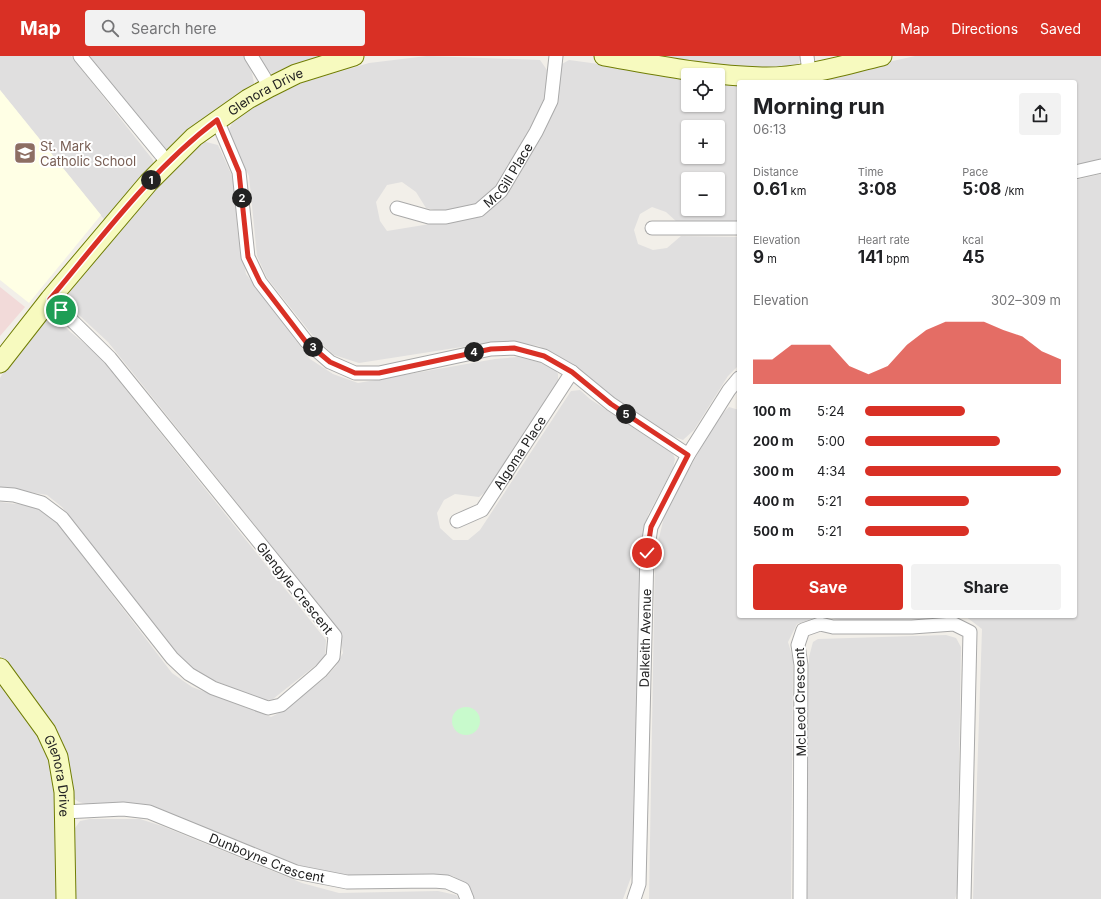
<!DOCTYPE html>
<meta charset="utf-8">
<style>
:root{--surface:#fff;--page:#f2f2f2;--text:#202124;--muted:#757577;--accent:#d93025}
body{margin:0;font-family:Inter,sans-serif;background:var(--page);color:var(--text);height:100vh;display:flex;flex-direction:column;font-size:15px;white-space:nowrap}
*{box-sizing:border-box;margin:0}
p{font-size:13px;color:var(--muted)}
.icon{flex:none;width:22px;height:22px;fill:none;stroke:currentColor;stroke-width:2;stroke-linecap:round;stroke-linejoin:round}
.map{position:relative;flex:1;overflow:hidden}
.drawer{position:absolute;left:737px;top:24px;width:340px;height:538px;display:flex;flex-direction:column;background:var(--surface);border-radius:4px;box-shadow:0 1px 3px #0004}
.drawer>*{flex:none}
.buttons{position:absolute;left:681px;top:12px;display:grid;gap:8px}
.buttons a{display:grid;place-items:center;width:44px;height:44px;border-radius:4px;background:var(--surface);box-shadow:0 1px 3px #0004;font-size:20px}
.pin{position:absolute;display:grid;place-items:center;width:34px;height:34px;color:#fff;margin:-17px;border:2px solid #fff;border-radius:50%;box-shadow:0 1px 4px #0007}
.km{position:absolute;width:20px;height:20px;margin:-10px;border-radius:50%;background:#222;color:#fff;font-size:11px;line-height:20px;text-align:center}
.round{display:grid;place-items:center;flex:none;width:42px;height:42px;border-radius:4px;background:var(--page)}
.headline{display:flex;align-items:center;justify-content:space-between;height:68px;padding:0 16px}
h1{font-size:22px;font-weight:700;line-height:30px}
.metrics{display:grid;grid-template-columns:repeat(3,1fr);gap:6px;height:68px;padding:4px 16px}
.metrics div{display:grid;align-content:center}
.metrics b{font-size:17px;font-weight:700}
.metrics small{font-size:11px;font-weight:400}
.metrics p{font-size:11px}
.chart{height:112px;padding:8px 16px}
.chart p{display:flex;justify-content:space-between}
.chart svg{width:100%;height:72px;margin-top:4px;fill:var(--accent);opacity:.7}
.primary-button{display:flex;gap:8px;margin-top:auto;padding:8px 16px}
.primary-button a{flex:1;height:46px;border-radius:4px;background:var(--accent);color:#fff;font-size:16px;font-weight:700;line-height:46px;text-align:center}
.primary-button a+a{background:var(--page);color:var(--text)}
ul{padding:0 16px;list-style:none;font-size:13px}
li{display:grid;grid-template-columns:64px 48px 1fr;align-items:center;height:30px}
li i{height:10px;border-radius:5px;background:var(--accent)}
header{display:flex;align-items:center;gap:24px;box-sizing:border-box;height:56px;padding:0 20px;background:var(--accent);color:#fff}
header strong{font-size:19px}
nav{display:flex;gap:22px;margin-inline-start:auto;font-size:14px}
.search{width:280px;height:36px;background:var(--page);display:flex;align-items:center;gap:10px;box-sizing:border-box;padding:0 14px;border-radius:4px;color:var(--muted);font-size:15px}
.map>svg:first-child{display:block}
.residential{fill:#e0dfdf;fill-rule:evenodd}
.commercial{fill:#f2dad9}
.education{fill:#ffffe5}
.park{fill:#c8facc}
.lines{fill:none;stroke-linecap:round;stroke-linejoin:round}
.street-casing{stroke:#a9a9a9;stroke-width:15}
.secondary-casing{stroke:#707d05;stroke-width:21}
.street{stroke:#fff;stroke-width:13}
.secondary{stroke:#f7fabf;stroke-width:19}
.route-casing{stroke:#fff;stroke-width:8}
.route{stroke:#d93025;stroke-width:5}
.labels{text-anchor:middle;stroke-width:4;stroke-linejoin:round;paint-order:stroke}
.street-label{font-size:13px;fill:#222;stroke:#fff}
.education-label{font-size:13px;fill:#785e54;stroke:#fff;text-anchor:start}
</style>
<header>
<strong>Map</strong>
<div class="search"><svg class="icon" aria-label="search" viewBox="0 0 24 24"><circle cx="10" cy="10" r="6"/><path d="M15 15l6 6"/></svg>Search here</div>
<nav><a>Map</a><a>Directions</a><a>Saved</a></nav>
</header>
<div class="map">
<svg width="1101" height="843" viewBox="0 0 1101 843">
<rect width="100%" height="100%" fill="#f2efe9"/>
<!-- residential -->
<g class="residential">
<path d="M0 0H71L153 104 154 109 107 167 0 34Z"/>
<path d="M88 0H245L252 17 255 32 175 92 166 94 159 91Z"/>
<path d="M259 0H342L279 21 272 18 263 8Z"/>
<path d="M427 0 540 4 547 14 546 44 538 63 499 126 486 141 472 150 439 155 426 152 416 136 402 126 387 129 376 146 380 165 387 175 479 160 500 145 549 64 557 45 558 18 562 8 569 4 688 20V49H718V24L739 26V166H677L666 156 652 151 640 158 634 174 638 188 653 194 667 192 681 180 739 181V309L728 320 694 374 683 384 667 378 539 290 512 286 481 288 359 307 334 299 313 280 267 222 257 200 249 120 232 85 229 73 235 61 291 30 369 7ZM688 71H718V101H688ZM688 123H718V153H688Z"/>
<path d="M645 0H802L798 9 789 12 730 13Z"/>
<path d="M915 0H1101V104L1075 110V26H782L822 21Z"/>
<path d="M202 85 218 89 233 122 238 177 246 218 310 303 333 318 358 327 495 303 518 301 553 310 558 318V326L488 434 479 441 455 438 444 444 437 457 440 472 453 484H468L480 474 571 335 580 334 590 343 673 398 675 403 673 412 648 459 641 488 633 816 623 843H473L469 830 453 820 436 818 358 822 322 817 269 799 150 751 90 749 79 746 73 742 66 699 59 679 44 655 0 599V446L33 450 55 464 172 617 192 631 271 661 285 654 326 621 336 610 343 597 339 574 108 286 66 247 67 238 143 145Z"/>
<path d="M1101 118V843H973L982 573 965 560H1075V124Z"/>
<path d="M54 262 98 299 326 584 325 600 321 605 273 643 264 645 199 618 179 599 62 451 47 439 0 431V322L13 300 44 265Z"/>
<path d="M729 351 739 354V560H935L929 563 846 565 820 560 797 568 788 586 793 603 791 843H649L655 498 666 453 719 361Z"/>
<path d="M946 579 956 582 961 591 957 837 955 843H807L809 601 813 586 818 583Z"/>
<path d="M0 623 39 673 57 727 61 843H0Z"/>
<path d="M90 763H140L162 770 302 827 339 837 438 835 456 839 459 843H76L73 775 80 765Z"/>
</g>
<!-- commercial -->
<path class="commercial" d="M0 231 25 251 0 280Z"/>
<!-- education -->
<path class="education" d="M0 34 101 159 29 247 0 224Z"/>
<!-- park -->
<circle class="park" cx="466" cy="665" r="14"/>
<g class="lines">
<!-- street casing -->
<g class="street-casing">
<g id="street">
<path d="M80 0 168 107"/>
<path d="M251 0 270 31"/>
<path d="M807 0 809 17"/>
<path d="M217 64 239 116 248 201 260 226 306 285 330 306 355 317H379L491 293 514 292 544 300 572 316 611 348 688 399"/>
<path d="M1075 116 1101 110"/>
<path id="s1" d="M397 152 429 161H446L479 154 501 135 536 76 551 45 556 0"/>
<path d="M652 172H739"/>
<path d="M0 438 14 439 42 447 62 462 172 602 189 618 213 632 268 652 281 649 321 615 333 601 335 580 110 302 50 243"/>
<path id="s2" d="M457 465 482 454 572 316"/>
<path id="s3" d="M64 756 123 753 149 756 296 816 347 826 433 825 447 826 463 833 467 843"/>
<path id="s4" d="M634 843 639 828 647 497 651 471 688 399 729 334 739 322"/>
<path d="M800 843 801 609 798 589 803 574 820 568 833 571H912L954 568 970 576 964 843"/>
</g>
</g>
<!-- secondary casing -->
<g class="secondary-casing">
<g id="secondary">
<path d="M604 0C656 9 709 20 762 21 803 22 843 9 882 0"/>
<path id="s5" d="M0 307 50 243 149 126 194 81 248 43 270 31 296 18 354 0"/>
<path id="s6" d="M0 612 46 675 58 701 64 736 66 843"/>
</g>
</g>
<!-- street -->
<use href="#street" class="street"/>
<!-- secondary -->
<use href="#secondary" class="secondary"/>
</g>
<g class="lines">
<!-- route casing -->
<g class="route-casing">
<path id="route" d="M61 254 50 243C102 181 152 113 217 64L239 116 248 201 260 226 306 286 330 306 355 317H379L491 293 514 292 544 300 572 316 611 348 688 399 651 471 647 497"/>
</g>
<!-- route -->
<use href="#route" class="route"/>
</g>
<!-- icons -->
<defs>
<g id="school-square" transform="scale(1.15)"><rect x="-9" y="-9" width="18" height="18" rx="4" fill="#8d6e63" stroke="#fff"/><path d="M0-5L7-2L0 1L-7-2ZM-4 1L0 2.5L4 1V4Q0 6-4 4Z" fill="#fff"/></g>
</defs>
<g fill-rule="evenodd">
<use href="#school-square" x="25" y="97"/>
</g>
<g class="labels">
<!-- street labels -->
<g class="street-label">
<text dy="5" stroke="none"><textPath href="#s5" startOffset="383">Glenora Drive</textPath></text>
<text dy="5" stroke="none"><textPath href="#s1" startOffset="130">McGill Place</textPath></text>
<text dy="5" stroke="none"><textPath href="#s2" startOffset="96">Algoma Place</textPath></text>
<text transform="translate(295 532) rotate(51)" y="5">Glengyle Crescent</text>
<text dy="5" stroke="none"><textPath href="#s4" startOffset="262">Dalkeith Avenue</textPath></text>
<text transform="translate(800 646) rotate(-91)" y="5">McLeod Crescent</text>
<text dy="5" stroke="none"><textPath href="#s6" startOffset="125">Glenora Drive</textPath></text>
<text dy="5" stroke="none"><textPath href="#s3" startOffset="212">Dunboyne Crescent</textPath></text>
</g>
<!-- education labels -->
<g class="education-label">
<text x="40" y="95">St. Mark<tspan x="40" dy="15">Catholic School</tspan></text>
</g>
</g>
</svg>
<div class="buttons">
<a><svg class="icon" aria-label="locate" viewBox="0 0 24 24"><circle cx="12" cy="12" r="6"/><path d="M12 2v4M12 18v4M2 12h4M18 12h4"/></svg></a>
<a>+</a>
<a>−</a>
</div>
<div class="pin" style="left:61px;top:254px;background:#1e9e55"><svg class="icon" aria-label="arrive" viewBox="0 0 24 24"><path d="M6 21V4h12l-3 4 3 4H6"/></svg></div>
<div class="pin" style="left:647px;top:497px;background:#d93025"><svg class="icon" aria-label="check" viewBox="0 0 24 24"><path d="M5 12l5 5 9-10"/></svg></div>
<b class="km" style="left:151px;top:124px">1</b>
<b class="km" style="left:242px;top:142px">2</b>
<b class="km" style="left:313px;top:291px">3</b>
<b class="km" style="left:474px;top:296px">4</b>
<b class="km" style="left:626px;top:358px">5</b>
<section class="drawer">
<div class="headline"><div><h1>Morning run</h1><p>06:13</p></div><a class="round"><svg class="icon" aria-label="share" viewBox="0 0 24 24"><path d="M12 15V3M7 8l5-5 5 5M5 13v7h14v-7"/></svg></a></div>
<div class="metrics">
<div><p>Distance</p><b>0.61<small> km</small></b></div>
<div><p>Time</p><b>3:08</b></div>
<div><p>Pace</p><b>5:08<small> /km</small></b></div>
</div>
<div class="metrics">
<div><p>Elevation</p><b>9<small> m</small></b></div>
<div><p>Heart rate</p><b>141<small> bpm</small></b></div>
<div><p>kcal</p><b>45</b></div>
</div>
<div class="chart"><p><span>Elevation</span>302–309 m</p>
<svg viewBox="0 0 160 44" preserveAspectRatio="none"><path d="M0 44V29L10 29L20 20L30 20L40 20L50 33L60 38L70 33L80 20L90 11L100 6L110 6L120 6L130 11L140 15L150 24L160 29V44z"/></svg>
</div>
<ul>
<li><b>100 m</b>5:24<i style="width:51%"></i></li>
<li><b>200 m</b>5:00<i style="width:69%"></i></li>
<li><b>300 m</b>4:34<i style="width:100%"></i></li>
<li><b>400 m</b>5:21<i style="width:53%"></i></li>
<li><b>500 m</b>5:21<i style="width:53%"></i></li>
</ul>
<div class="primary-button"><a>Save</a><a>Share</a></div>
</section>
</div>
